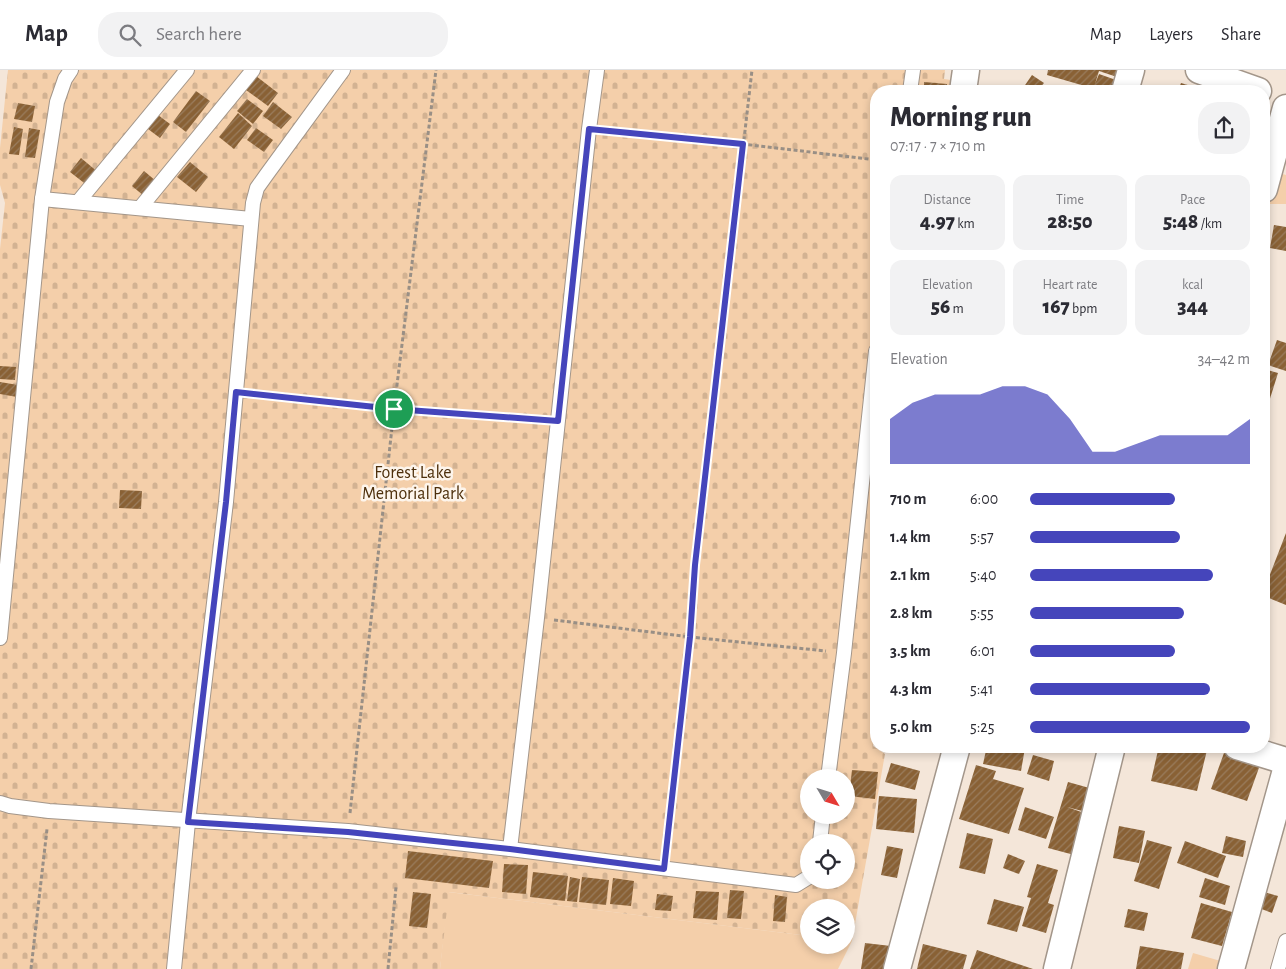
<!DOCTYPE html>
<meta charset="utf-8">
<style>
:root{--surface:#fff;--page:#f2f2f3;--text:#2b2b33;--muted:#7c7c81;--line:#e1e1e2;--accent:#4545bb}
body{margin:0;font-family:"Alegreya Sans",sans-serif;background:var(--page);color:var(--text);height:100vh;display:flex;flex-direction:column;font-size:19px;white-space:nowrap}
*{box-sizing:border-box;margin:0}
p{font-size:16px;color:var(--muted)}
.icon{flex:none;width:28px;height:28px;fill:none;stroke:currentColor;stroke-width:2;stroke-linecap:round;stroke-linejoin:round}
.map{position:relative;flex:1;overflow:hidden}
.details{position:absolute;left:870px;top:15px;width:400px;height:668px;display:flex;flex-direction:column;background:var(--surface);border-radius:20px;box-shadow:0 2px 8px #0003}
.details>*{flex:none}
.needle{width:32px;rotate:128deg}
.controls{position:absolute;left:800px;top:699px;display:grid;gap:10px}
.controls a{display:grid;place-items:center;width:55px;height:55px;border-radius:50%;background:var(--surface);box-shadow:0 2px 8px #0003;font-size:25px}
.pin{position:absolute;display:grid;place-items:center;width:42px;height:42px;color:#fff;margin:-21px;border:2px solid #fff;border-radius:50%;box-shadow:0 1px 5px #0007}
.round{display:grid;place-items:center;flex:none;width:52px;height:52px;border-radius:20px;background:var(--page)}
.summary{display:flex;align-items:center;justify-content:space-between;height:85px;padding:0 20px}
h1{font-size:28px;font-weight:800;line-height:38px}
.metrics{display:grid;grid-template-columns:repeat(3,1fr);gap:8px;height:85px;padding:5px 20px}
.metrics div{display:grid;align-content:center;border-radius:12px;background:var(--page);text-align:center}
.metrics b{font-size:21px;font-weight:800}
.metrics small{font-size:14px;font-weight:400}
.metrics p{font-size:14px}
.chart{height:140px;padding:10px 20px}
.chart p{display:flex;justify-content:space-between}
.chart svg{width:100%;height:90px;margin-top:5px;fill:var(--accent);opacity:.7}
ul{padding:0 20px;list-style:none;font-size:16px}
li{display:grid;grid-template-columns:80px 60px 1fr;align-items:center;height:38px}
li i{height:12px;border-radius:6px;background:var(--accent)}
header{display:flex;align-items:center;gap:30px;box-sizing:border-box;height:70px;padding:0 25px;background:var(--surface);border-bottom:1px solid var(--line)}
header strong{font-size:24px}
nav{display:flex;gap:28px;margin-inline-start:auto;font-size:18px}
.search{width:350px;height:45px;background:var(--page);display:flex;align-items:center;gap:12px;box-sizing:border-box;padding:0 18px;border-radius:20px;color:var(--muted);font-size:19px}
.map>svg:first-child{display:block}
.green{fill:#f4cfaa}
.cemetery{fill:url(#cemetery-stones);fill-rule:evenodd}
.building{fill:url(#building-hatch)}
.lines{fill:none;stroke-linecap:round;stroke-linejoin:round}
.lane-casing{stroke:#a3968a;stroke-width:16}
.street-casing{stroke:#a3968a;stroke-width:29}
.path{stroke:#998f85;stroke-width:3;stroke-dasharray:4 2.5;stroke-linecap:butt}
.lane{stroke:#fff;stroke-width:14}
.street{stroke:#fff;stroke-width:26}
.route-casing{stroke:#fff;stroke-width:10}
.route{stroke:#4545bb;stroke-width:6}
.labels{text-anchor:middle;stroke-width:5;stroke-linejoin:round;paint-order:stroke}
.park-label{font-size:18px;fill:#4d2f0b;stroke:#fdf5ec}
</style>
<header>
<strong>Map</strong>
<div class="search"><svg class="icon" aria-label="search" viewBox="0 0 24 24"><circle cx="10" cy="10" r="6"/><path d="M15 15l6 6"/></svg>Search here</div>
<nav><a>Map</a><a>Layers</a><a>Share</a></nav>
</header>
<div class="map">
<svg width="1286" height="899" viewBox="0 0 1286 899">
<defs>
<pattern id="cemetery-stones" width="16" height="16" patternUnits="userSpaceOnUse" patternTransform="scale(1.25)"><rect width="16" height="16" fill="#f4cfaa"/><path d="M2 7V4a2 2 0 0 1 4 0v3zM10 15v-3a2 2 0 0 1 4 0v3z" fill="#d2b292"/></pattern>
<pattern id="building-hatch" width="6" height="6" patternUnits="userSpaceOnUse" patternTransform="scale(1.25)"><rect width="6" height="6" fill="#896135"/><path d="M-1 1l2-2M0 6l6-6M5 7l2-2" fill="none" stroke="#9a7d5e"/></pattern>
</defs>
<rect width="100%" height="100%" fill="#f4e6d9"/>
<!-- green -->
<g class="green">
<path d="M1276 102 1286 105V134H1267Z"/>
<path d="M448 822 809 866V875H846V870L852 871 838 899H440Z"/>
<path d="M1193 883 1224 892 1222 899H1188Z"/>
</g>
<!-- cemetery -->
<path class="cemetery" d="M8 0H945L944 9 951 10 950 21H876V659L873 676 885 684 852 871 846 870V838H809V866L449 822 440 899H0V179L5 133 0 115V78ZM809 708H846V745H809ZM809 772H846V810H809Z"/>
<!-- building -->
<g class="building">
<path d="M1048 0H1120L1117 7 1099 1 1095 14 1099 4 1116 10 1112 21H1102L1047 5Z"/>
<path d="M1032 5 1044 13 1038 21H1021Z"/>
<path d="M256 6 278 23 268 36 246 20Z"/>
<path d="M924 12 947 14V21H924Z"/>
<path d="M1181 13 1191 16 1190 21H1178Z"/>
<path d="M196 21 210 31 186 62 173 52Z"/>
<path d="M247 29 263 41 253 54 237 41Z"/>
<path d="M273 32 292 47 281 59 263 46Z"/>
<path d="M18 33 35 36 32 52 14 49Z"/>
<path d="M238 43 252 56 234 79 219 67Z"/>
<path d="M158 45 170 54 160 68 148 59Z"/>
<path d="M14 57 23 59 19 85 9 84Z"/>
<path d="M29 58 40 60 35 88 25 87Z"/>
<path d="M256 58 273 70 264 82 247 70Z"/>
<path d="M81 88 99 103 88 116 70 102Z"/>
<path d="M190 92 208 107 196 122 177 107Z"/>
<path d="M144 101 156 111 144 126 132 116Z"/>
<path d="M1274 155 1286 157V181L1270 178Z"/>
<path d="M1277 270 1286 273V301L1268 295Z"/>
<path d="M0 296 16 297 15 310 0 309Z"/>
<path d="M1264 299 1278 303 1268 335 1264 333Z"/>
<path d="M0 312 18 315 17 327 0 324Z"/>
<path d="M120 420 142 421 141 439 119 438Z"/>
<path d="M1286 463V535L1264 526V520Z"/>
<path d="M987 676 1025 678 1021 701 983 694Z"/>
<path d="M1159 676H1208L1197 721 1151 711Z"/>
<path d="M1224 683 1260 695 1247 731 1211 719Z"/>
<path d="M1033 685 1054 691 1049 711 1027 704Z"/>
<path d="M891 693 920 701 915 720 885 712Z"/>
<path d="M976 695 996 701 993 709 1024 718 1009 764 959 749Z"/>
<path d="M852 700 878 702 875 729 849 726Z"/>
<path d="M1068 712 1093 719 1086 742 1067 737 1090 745 1078 786 1048 778Z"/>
<path d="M879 726 917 729 914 763 876 759Z"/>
<path d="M1025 737 1054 747 1046 769 1018 760Z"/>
<path d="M1119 756 1145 761 1139 793 1113 788Z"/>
<path d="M967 763 993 769 985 804 959 798Z"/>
<path d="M1226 766 1246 771 1243 787 1222 783Z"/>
<path d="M1147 770 1172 777 1159 819 1134 811Z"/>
<path d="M1185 771 1226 786 1218 808 1177 793Z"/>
<path d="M887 776 903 779 897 808 881 805Z"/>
<path d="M408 781 493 791 489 818 405 808Z"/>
<path d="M1008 784 1025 791 1019 804 1003 798Z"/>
<path d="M504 794 528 795 526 824 502 822Z"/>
<path d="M1037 794 1058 800 1048 833 1054 835 1046 863 1022 856 1031 828 1027 827Z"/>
<path d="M533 802 568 806 565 831 530 827Z"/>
<path d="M570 807 580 809 577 832 567 831Z"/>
<path d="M582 807 609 810 606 835 579 832Z"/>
<path d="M613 808 634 811 631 836 610 834Z"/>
<path d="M1205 808 1230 816 1225 835 1199 827Z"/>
<path d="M730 820 744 821 741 849 727 848Z"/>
<path d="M696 821 719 822 717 850 693 848Z"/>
<path d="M413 822 431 824 427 858 409 856Z"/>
<path d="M1264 822 1278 826 1272 843 1259 838Z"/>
<path d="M657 824 673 826 671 841 655 840Z"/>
<path d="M775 825 787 827 785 852 773 851Z"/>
<path d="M994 829 1024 837 1017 862 987 854Z"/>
<path d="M1201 833 1232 842 1222 876 1191 868Z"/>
<path d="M1128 839 1148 843 1144 861 1124 857Z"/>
<path d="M865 873 891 876 888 899H861Z"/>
<path d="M923 874 967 885 963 899H917Z"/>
<path d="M1140 876 1184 883 1181 899H1136Z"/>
<path d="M977 880 1033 899H970Z"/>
</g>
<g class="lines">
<!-- lane casing -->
<g class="lane-casing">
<g id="lane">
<path d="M910 21 913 0"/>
<path d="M42 129 251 149"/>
<path d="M78 132 187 0"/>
<path d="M140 138 253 0"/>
<path d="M0 568 42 129 57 32 65 9 71 0"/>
<path d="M828 708 844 583 876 281"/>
<path d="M0 733 10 736 49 741 348 761 510 779 796 815 809 807"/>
<path d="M820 772 823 745"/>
<path d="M510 779 537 548 589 59 597 0"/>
<path d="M174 899 188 752 226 432 253 133 257 118 267 104 343 0"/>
<path d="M1278 899 1286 871"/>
</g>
</g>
<!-- street casing -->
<g class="street-casing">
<g id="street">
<path d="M1199 0 1258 21"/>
<path d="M963 21 966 0"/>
<path d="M1125 21 1131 0"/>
<path d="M1264 119 1286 38"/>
<path d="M1237 676 1286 691"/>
<path d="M897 899 957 676"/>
<path d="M1057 899 1112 676"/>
<path d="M1231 899 1286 700"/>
</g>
</g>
<!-- path -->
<g class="path">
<path d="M606 61 743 74 876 90"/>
<path d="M252 324 394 339 540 350"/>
<path d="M554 550 690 567 826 581"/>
<path d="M350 743 394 339 436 0"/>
<path d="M666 781 690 567 695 495 752 0"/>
<path d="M31 899 47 759"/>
<path d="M388 899 396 817"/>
</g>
<!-- lane -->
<use href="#lane" class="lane"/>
<!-- street -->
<use href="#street" class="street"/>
</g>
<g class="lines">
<!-- route casing -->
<g class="route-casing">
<path id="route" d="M589 59 743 74 695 495 690 567 664 799 510 779 348 762 188 752 226 432 236 322 394 339 558 351Z"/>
</g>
<!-- route -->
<use href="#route" class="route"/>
</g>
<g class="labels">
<!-- park labels -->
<g class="park-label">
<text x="413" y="408">Forest Lake<tspan x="413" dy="21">Memorial Park</tspan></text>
</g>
</g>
</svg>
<div class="controls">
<a><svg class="needle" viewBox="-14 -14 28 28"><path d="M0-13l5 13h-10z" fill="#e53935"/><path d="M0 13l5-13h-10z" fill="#7c7c81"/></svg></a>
<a><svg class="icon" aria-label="locate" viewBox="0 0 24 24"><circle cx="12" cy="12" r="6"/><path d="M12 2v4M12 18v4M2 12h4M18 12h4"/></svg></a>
<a><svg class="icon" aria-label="layers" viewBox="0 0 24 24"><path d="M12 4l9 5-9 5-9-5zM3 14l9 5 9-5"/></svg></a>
</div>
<div class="pin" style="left:394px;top:339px;background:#1e9e55"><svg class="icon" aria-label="arrive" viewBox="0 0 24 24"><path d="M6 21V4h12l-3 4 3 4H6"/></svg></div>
<section class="details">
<div class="summary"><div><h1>Morning run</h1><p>07:17 · 7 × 710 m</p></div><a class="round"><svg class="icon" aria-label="share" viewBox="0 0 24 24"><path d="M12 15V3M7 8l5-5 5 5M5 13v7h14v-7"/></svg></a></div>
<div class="metrics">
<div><p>Distance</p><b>4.97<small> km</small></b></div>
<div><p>Time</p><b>28:50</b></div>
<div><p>Pace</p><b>5:48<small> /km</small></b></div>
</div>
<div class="metrics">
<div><p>Elevation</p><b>56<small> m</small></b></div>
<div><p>Heart rate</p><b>167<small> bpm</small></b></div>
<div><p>kcal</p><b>344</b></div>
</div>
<div class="chart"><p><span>Elevation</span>34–42 m</p>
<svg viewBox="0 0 160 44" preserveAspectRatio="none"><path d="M0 44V22L10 14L20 10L30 10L40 10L50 6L60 6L70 10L80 22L90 38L100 38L110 34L120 30L130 30L140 30L150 30L160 22V44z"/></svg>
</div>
<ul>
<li><b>710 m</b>6:00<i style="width:66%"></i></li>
<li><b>1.4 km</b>5:57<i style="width:68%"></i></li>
<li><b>2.1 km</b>5:40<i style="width:83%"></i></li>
<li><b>2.8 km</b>5:55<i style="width:70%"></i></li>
<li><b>3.5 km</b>6:01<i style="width:66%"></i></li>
<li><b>4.3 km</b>5:41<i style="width:82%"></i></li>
<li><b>5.0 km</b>5:25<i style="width:100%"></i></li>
</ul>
</section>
</div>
